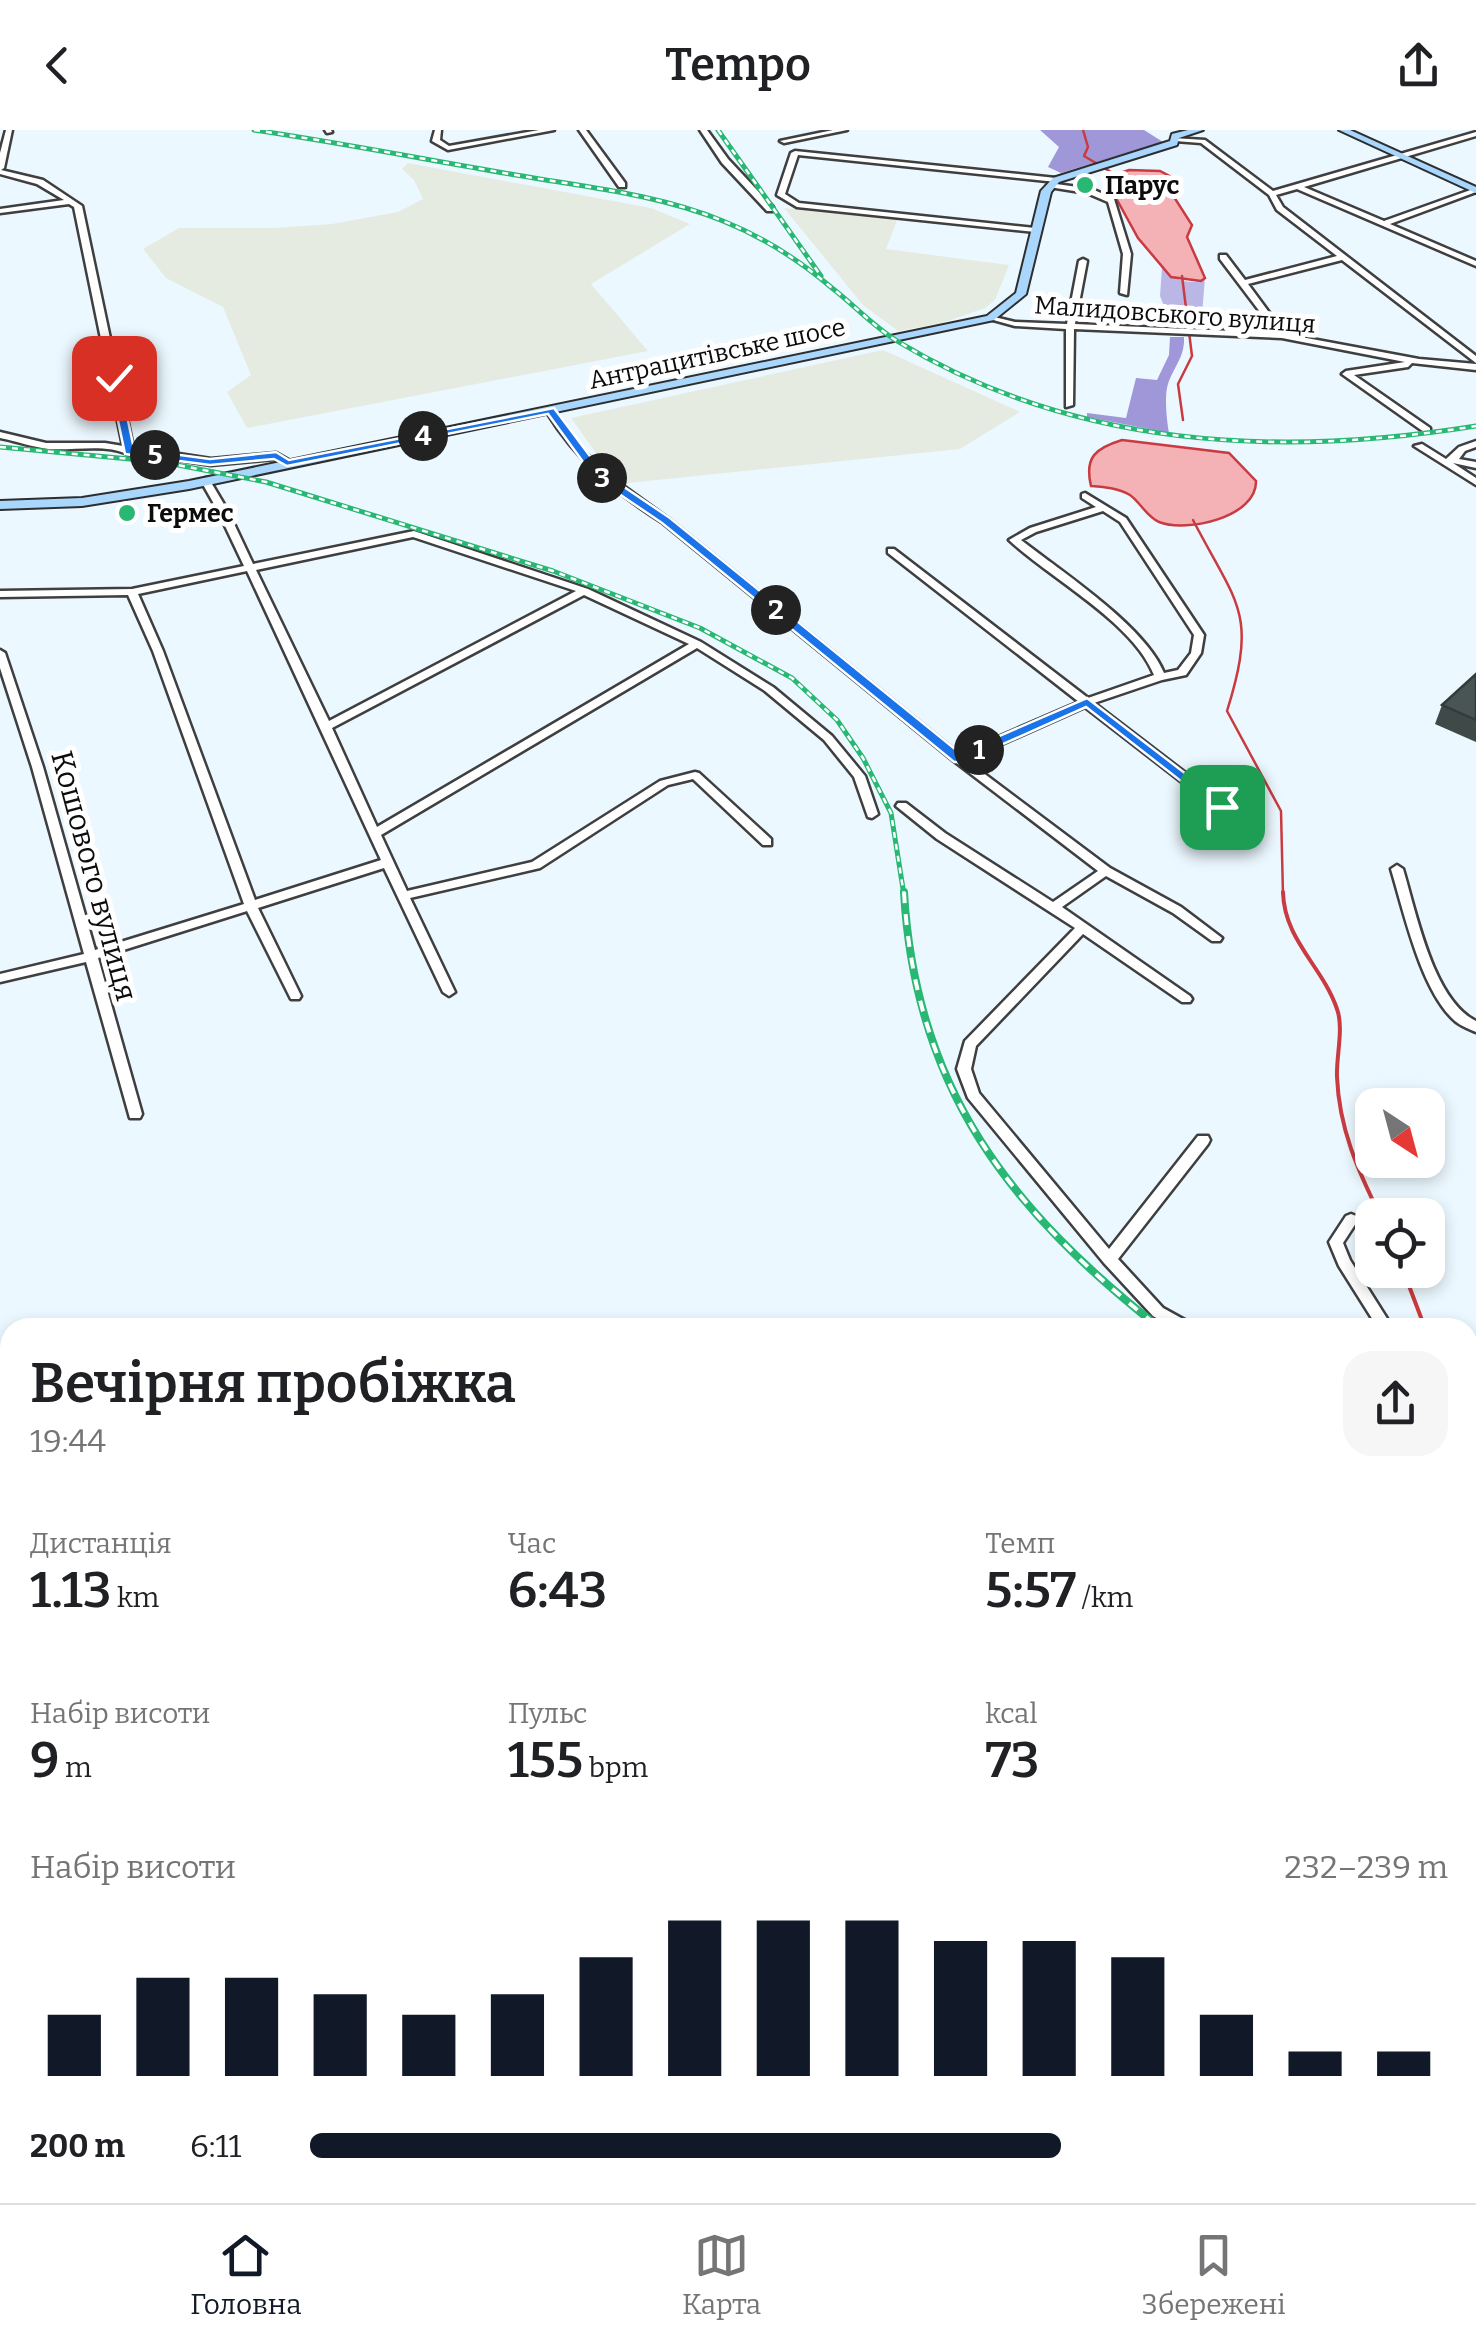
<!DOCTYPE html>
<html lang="uk">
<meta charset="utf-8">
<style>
:root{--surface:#fff;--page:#f6f6f6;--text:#202124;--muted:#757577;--line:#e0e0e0;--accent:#111827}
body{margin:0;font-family:Bitter,serif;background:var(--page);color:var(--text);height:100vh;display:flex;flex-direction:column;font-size:38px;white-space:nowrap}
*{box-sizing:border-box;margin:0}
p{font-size:32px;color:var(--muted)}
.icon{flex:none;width:55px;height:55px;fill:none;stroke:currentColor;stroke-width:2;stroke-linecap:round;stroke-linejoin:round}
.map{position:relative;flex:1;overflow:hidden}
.side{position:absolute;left:0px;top:1188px;width:1478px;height:888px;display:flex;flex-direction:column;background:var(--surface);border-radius:30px 30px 0 0;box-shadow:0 5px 15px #0003}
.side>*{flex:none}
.needle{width:65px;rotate:144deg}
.buttons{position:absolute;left:1355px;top:958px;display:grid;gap:20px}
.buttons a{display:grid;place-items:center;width:90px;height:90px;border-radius:20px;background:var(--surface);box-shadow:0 5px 15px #0003;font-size:50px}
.pin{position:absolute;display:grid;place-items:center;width:85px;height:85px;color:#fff;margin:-42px;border-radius:20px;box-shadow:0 5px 15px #0006}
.km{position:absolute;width:50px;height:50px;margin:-25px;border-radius:50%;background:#222;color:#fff;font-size:28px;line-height:50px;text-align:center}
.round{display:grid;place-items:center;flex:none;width:105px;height:105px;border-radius:30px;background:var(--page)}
.head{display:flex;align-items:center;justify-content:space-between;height:170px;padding:0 30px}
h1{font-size:55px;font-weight:600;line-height:75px}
.stats{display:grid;grid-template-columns:repeat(3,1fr);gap:15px;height:170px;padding:10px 30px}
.stats div{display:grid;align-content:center}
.stats b{font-size:50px;font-weight:600}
.stats small{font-size:28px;font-weight:400}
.stats p{font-size:28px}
.chart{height:280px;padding:20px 30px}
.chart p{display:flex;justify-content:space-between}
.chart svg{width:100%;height:180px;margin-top:10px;stroke:var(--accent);stroke-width:6}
ul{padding:0 30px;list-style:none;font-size:32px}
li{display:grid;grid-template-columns:160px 120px 1fr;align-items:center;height:75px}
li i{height:25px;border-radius:12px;background:var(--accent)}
header{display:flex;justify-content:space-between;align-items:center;height:130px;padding:0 30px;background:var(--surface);font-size:45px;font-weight:600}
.tab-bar{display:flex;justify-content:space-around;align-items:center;height:140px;border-top:2px solid var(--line);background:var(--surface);font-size:28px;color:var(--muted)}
.tab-bar a{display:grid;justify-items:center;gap:5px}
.tab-bar .selected{color:var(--accent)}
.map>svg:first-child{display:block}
.industrial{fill:#e6ebe1}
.green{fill:#bab7e7}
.forest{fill:#9f97d8}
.water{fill:#f4b2b6;stroke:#c93b40;stroke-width:2.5}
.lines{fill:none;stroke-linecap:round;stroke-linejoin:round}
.stream-far2{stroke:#c93b40;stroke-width:2.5}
.stream-far1{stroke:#c93b40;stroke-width:4}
.stream{stroke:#c93b40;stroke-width:5}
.minor-casing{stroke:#3f3f3f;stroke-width:5}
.secondary-casing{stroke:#2e2e2e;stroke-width:4}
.minor{fill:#fff;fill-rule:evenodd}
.secondary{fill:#a9d6fd;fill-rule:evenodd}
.rail-far2-casing{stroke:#28b873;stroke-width:5}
.rail-far1-casing{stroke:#28b873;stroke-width:8}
.rail-casing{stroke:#28b873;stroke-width:9}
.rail-far2{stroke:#fff;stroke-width:2.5;stroke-dasharray:6;stroke-linecap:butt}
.rail-far1{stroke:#fff;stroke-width:4;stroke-dasharray:11;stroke-linecap:butt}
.rail{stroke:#fff;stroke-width:5;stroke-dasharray:15;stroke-linecap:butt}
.wall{fill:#3f4948}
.building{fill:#495554;stroke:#333c3b;stroke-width:2.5}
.route{fill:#1a73e8;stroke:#fff;stroke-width:2.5}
.poi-dot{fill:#28b873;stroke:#fff;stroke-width:4}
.labels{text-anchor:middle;stroke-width:10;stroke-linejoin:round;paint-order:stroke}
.far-poi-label{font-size:25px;font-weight:bold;fill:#0c0c0c;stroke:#fff;text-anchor:start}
.far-street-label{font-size:25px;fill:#0c0c0c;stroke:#fff}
.street-label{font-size:30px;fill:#0c0c0c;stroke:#fff}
</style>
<header><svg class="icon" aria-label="back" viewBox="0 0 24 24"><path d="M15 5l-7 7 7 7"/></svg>Tempo<svg class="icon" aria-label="share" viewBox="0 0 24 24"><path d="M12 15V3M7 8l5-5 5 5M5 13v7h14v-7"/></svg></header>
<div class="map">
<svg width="1476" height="2073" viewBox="0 0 1476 2073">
<rect width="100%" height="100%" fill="#ecf8ff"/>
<!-- industrial -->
<g class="industrial">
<path d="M408 33 651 78 690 94 591 154 648 221 247 298 227 262 251 245 223 177 166 148 143 119 179 98H273L332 94 398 82 423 69 414 50 402 39Z"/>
<path d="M784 78 898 88 886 119 1009 135 995 170 985 178 942 193 898 201 863 175Z"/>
<path d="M883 220 1020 282 960 319 618 354 571 288Z"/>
<path d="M0 1450 10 1459V2065H1027L1039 2073H0Z"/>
</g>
<!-- green -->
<path class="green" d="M1162 137C1173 149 1190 157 1205 148L1201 197 1172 196 1160 166Z"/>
<!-- forest -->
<g class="forest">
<path d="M1040 0H1144L1163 12 1061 43 1048 37 1059 17Z"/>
<path d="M1170 207H1184C1185 227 1174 236 1168 254 1164 266 1167 291 1169 303L1087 287V283L1126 288 1136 248 1157 250 1169 225Z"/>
</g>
<!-- water -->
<g class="water">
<path d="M1129 40 1160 41 1177 50 1174 67 1192 95 1187 107 1205 148 1201 151 1171 147 1138 108 1105 48Z"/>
<path d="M1122 310 1229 323 1256 351C1257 387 1187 403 1159 392 1147 387 1140 372 1130 365 1118 358 1104 357 1091 356 1084 327 1096 318 1122 310Z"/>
</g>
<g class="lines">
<!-- stream-far2 -->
<g class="stream-far2">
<path d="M1083 0 1088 17 1084 26 1116 45"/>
<path d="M1182 146 1192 226 1178 254 1183 290"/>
<path d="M1193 390C1237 475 1258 482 1227 581L1281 681 1283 765"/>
</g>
<!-- stream-far1 -->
<g class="stream-far1">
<path d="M1283 762C1284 810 1323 837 1337 879 1344 898 1336 927 1337 947 1339 998 1358 1041 1380 1085"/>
<path d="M1403 1140 1425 1198"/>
</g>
<!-- stream -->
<path class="stream" d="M1338 2065V2073"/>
<!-- minor casing -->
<g class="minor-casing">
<g id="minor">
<path d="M6 0H12L4 38 1 40 43 50 82 76 133 317 211 329 276 323 290 331V335H284L274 329 211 335 133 323 129 325C106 313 74 321 48 319 32 317 16 311 0 308V302L46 313H105L123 316 74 77 69 74 0 83V79L64 70 37 54 0 44V23Z"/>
<path d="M325 0H331L332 2 327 3Z"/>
<path d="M435 0H441L440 10 449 16 539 0H554L448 20 432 11Z"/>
<path d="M579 0H586L625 53V57H619Z"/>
<path d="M700 0H707L728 29 773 77V81H767L722 33Z"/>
<path d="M833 0H847L784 13 780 11Z"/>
<path d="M1476 2V6L1304 57 1384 91 1476 58V62L1390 94 1476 131V136L1297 59 1276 65 1283 77 1476 226V233L1342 130 1248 154 1285 204 1419 229 1476 234V240L1412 233 1408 237 1354 245 1430 298V302H1424L1342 244 1346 241 1405 232 1282 208 1074 199 1073 275 1066 277V199L1015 196 986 188 990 186 1015 192 1067 194 1079 131 1083 129 1087 131 1075 194 1276 203 1220 129V125H1226L1245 150 1337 126 1277 80 1269 65 1201 13 1175 11 1173 8 1205 10 1273 61Z"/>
<path d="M795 21 1056 48 1060 50 1056 52 798 25 785 64 799 73 1035 98 1039 100 1035 102 797 77 777 65 791 23Z"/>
<path d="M1049 53 1092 59 1114 69 1131 124 1127 165 1120 163 1123 124 1108 72 1087 63 1049 57Z"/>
<path d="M547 279H553L577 314 604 342 669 389 959 624 1079 572 888 423V419H894L1088 568 1154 545C1133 492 1051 449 1009 410L1030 398 1096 377 1082 368V364L1085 363 1126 388 1204 505 1201 523 1186 545 1162 550 1094 573 1226 674V680H1218L1085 577 966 630 1110 738 1181 777 1222 808 1220 811H1212L1173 783 1106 746 1062 777 1190 866 1192 869 1190 872H1182L1083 804 976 916 971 939 979 963 1109 1119 1198 1006H1208L1210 1010 1208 1014 1118 1129 1163 1178 1192 1194 1194 1198H1173L1153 1186 1104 1133 968 968 957 939 965 911 1075 798 937 709 896 676 898 673H906L945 703 1053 772 1098 741 954 631 663 393C613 361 577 331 546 281ZM1103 381 1120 392 1194 505 1191 523 1178 540 1164 543C1145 496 1062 442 1021 410L1036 402Z"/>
<path d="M1476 311V317L1465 321 1459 329 1476 332V338L1453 333 1476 348V355L1414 316 1422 314 1446 329 1459 317Z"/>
<path d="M206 348 209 349 228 381 253 434 414 401 588 459 701 512 773 557 832 606 865 646 878 684 872 688 868 687 854 647 824 610 765 561 697 518 381 705 407 761 532 732 660 651 695 642 699 643 771 709V715H763L693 649 668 655 540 738 410 768 455 862 449 866 443 862 384 738 258 778 301 866 299 869H291L247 781 98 828 142 984 140 988H130L86 832 0 852V844L84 824 32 637 0 538V520L5 523 43 637 95 820 244 774 153 521 128 465 0 467V461L132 459 244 436 218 381 201 351ZM413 407 576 461 329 591 256 440ZM247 441 381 730 255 770 163 521 138 464ZM584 465 689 514 377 697 332 598Z"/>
<path d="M1397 735 1403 739C1416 782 1433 870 1476 891V902C1469 899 1461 896 1455 891 1421 861 1404 782 1391 739Z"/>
<path d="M1351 1084 1356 1086 1358 1090 1343 1113 1350 1130 1393 1198H1378L1339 1136 1329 1112 1346 1086Z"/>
<path d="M1476 1563V1581L1468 1585V1567Z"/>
<rect x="1468" y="1772" width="8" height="18"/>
<path d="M1141 2065H1161L1160 2073H1140Z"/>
</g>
</g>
<!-- secondary casing -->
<g class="secondary-casing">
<g id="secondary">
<path d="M1188 0H1203L1179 8 1177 15 1059 52 1051 62 1026 164 994 190 189 359 82 376 0 379V371L82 368 189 351 987 186 1016 163 1041 61 1053 48 1170 11 1172 4Z"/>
<path d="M1339 0H1350L1476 57V63Z"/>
</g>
</g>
<!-- minor -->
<use href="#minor" class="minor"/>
<!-- secondary -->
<use href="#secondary" class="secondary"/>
<!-- rail-far2 casing -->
<g class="rail-far2-casing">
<g id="rail-far2">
<path d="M254 0C342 13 428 30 516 45 585 57 657 64 723 91 763 107 799 130 832 158 854 175 873 196 897 211 1074 318 1277 328 1476 296"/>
<path d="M718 0 821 146"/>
<path d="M0 317 162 332 266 352 553 441 700 498 792 548 837 590 863 628 891 683 904 765"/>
</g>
</g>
<!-- rail-far1 casing -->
<g class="rail-far1-casing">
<path id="rail-far1" d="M904 762C915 959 1010 1080 1160 1198"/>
</g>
<!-- rail casing -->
<g class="rail-casing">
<path id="rail" d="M1468 1350 1476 1352"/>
</g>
<!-- rail-far2 -->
<use href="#rail-far2" class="rail-far2"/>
<!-- rail-far1 -->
<use href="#rail-far1" class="rail-far1"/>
<!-- rail -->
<use href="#rail" class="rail"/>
</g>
<!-- wall -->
<path class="wall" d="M1476 544V612L1435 594 1442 575Z"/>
<!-- building -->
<path class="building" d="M1476 544V590L1442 575Z"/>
<!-- route -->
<path class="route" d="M114 245 119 248 134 319 210 329 276 322 289 330 554 278 602 342 670 388 960 623 1087 568 1229 677 1218 680 1086 577 963 632H954L662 393 594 347 548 284 287 336 274 329 210 335 125 324 109 248Z"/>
<!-- markers -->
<g class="poi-dot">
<circle cx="1085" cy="55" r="10"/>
<circle cx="127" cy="383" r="10"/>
</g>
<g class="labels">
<!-- far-poi labels -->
<g class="far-poi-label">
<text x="1105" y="64">Парус</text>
<text x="147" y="392">Гермес</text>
</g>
<!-- far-street labels -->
<g class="far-street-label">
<text transform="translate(1175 184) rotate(4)" y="9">Малидовського вулиця</text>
<text transform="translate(717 223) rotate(-12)" y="9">Антрацитівське шосе</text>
</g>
<!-- street labels -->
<g class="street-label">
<text transform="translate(94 746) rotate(75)" y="10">Кошового вулиця</text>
</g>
</g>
</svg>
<div class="buttons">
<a><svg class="needle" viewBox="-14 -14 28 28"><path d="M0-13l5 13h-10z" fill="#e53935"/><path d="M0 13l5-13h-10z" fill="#757577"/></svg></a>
<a><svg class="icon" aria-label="locate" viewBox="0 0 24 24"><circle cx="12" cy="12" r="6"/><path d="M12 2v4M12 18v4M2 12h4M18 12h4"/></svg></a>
</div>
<div class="pin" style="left:1222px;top:677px;background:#1e9e55"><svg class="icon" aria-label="arrive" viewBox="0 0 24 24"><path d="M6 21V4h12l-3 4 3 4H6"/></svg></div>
<div class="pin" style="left:114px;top:248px;background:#d93025"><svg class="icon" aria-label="check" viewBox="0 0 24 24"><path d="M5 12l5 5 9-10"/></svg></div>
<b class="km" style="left:979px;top:620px">1</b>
<b class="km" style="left:776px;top:480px">2</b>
<b class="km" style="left:602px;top:348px">3</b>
<b class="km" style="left:423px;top:306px">4</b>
<b class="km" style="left:155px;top:325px">5</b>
<section class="side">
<div class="head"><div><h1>Вечірня пробіжка</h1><p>19:44</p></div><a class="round"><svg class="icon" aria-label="share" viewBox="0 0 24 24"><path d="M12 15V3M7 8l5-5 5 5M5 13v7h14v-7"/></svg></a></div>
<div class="stats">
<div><p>Дистанція</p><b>1.13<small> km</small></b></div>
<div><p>Час</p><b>6:43</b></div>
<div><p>Темп</p><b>5:57<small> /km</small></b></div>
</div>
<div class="stats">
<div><p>Набір висоти</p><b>9<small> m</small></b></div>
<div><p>Пульс</p><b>155<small> bpm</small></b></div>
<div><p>kcal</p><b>73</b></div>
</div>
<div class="chart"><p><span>Набір висоти</span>232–239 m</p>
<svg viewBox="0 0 160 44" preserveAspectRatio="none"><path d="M5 44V29M15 44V20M25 44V20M35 44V24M45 44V29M55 44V24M65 44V15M75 44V6M85 44V6M95 44V6M105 44V11M115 44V11M125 44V15M135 44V29M145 44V38M155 44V38"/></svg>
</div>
<ul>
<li><b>200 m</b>6:11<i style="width:66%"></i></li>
</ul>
</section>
</div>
<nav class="tab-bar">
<a class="selected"><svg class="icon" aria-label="home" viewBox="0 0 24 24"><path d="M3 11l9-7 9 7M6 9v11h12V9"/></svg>Головна</a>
<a><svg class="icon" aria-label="map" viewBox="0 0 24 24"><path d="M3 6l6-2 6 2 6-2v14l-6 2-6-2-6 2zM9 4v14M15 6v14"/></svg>Карта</a>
<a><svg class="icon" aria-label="saved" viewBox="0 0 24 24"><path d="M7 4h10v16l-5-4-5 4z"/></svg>Збережені</a>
</nav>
